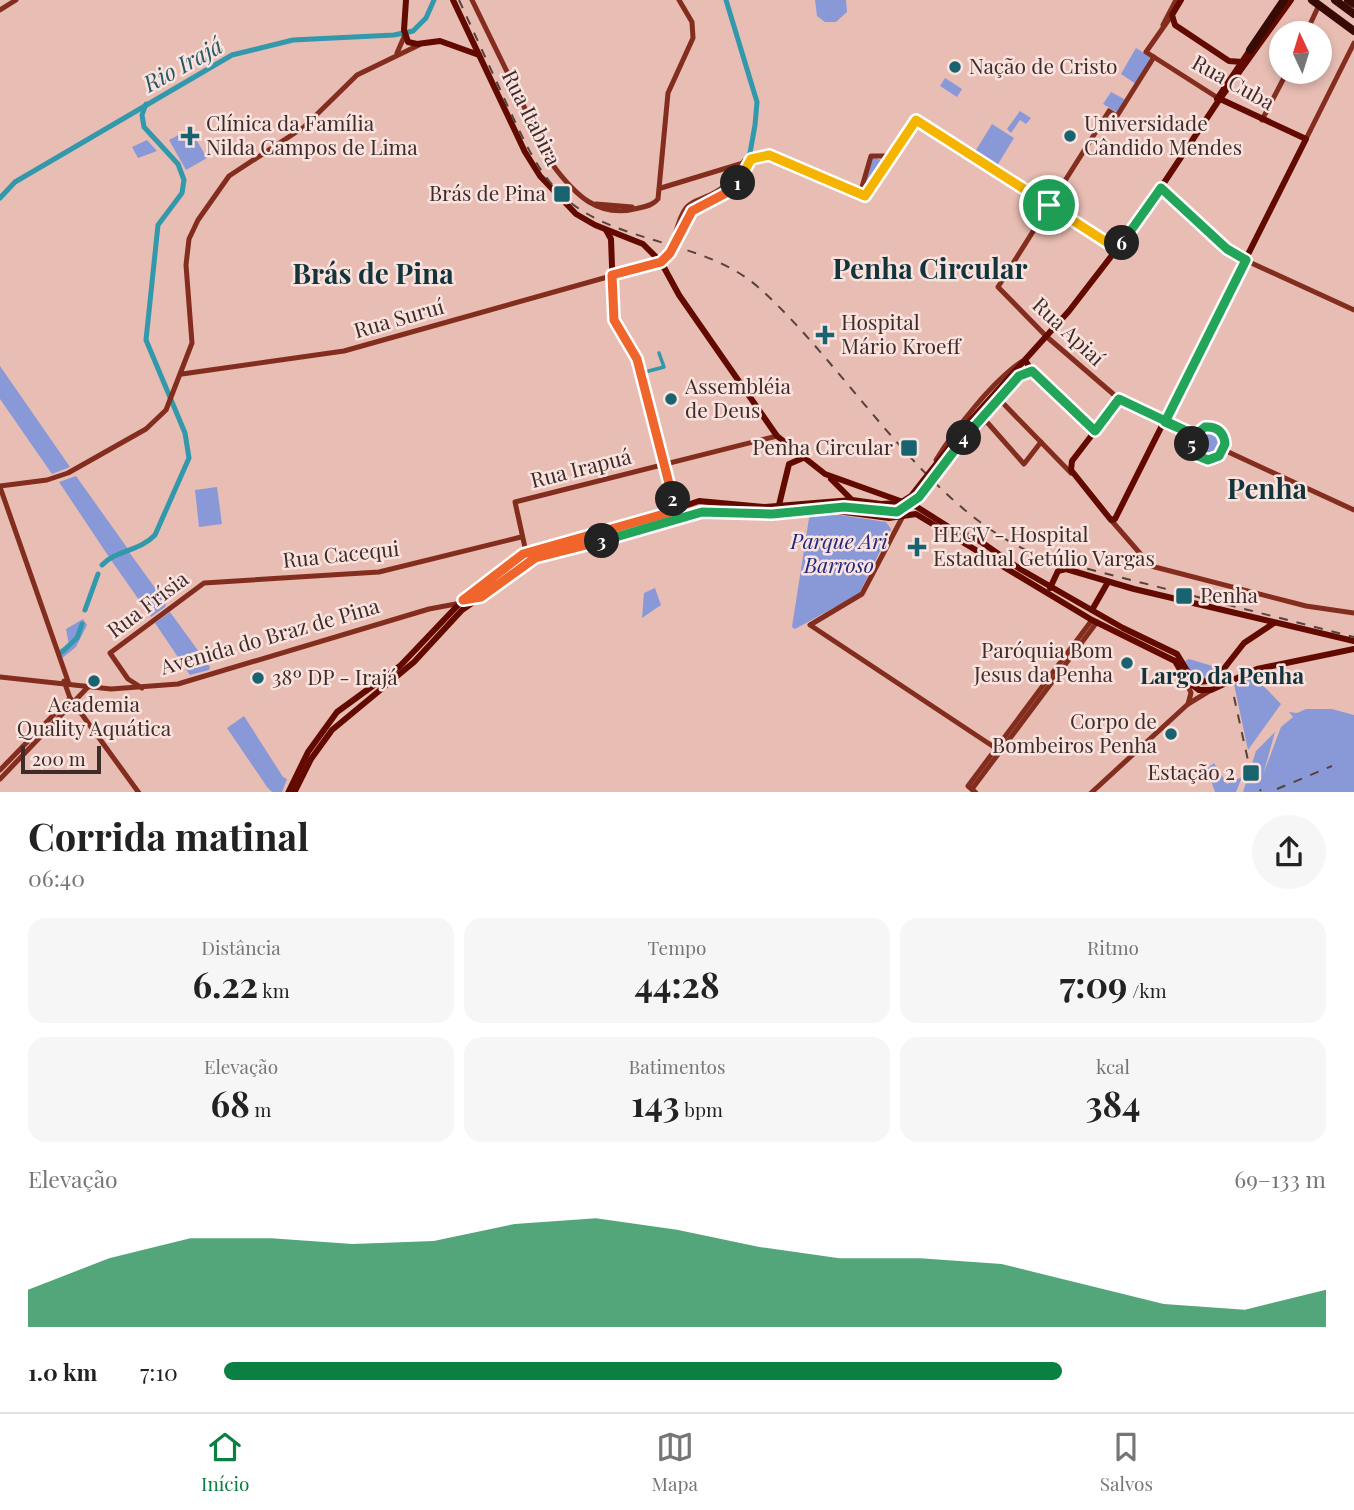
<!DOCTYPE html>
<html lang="pt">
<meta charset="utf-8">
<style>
:root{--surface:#fff;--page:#f6f6f6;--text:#222;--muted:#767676;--line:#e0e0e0;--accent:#0b8043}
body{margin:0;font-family:"Playfair Display",serif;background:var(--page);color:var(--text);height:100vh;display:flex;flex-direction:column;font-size:26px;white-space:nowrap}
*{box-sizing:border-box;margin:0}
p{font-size:23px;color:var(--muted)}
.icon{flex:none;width:38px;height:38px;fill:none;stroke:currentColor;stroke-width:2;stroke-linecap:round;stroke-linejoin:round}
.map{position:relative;height:792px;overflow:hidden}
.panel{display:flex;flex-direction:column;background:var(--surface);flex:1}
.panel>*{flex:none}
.needle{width:46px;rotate:356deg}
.controls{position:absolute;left:1269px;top:21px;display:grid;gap:14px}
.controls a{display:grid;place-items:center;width:63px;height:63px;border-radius:50%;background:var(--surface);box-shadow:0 4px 10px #0003;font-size:35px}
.scale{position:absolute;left:21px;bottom:18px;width:80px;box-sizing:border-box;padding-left:7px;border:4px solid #3d2c29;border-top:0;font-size:19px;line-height:24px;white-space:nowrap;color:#3d2c29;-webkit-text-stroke:5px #fae3de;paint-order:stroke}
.pin{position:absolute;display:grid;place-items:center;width:60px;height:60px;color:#fff;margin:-30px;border:4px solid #fff;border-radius:50%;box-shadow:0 2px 7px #0007}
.km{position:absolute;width:35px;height:35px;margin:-18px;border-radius:50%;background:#222;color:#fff;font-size:19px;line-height:35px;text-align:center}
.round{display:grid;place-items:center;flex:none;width:74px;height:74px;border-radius:37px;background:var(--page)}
.head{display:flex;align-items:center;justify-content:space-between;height:119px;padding:0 28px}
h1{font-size:38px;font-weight:700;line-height:52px}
.figures{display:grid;grid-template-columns:repeat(3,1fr);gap:10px;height:119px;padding:7px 28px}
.figures div{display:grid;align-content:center;border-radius:18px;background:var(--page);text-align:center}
.figures b{font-size:35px;font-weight:700}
.figures small{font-size:19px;font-weight:400}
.figures p{font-size:19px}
.chart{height:196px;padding:14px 28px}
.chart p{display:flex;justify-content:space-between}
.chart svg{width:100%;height:126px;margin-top:7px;fill:var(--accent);opacity:.7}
ul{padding:0 28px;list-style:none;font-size:23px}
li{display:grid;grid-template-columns:112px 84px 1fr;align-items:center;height:52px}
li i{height:18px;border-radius:9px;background:var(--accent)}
.menu{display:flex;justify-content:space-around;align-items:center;height:98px;border-top:2px solid var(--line);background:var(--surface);font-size:19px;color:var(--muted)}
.menu a{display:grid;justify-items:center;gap:4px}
.menu .selected{color:var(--accent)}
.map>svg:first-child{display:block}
.green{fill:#8999d8}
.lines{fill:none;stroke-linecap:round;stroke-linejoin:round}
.canal{stroke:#3298ab;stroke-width:3.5}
.river{stroke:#3298ab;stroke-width:5}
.secondary{stroke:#832d1e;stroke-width:5}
.primary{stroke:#620a00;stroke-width:6}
.highway{stroke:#370b05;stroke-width:8}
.rail{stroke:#56413d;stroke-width:2;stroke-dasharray:9 9;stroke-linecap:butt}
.primary-bridge{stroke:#620a00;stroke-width:6}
.split-1-casing{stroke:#fff;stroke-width:14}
.split-2-casing{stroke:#fff;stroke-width:14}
.split-3-casing{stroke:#fff;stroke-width:14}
.split-4-casing{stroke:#fff;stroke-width:14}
.split-5-casing{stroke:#fff;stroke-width:14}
.split-6-casing{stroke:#fff;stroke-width:14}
.split-7-casing{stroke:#fff;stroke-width:14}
.split-1{stroke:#f5b400;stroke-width:9}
.split-2{stroke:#f0652b;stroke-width:9}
.split-3{stroke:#f0652b;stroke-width:9}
.split-4{stroke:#22a559;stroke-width:9}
.split-5{stroke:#22a559;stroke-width:9}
.split-6{stroke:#22a559;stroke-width:9}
.split-7{stroke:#f5b400;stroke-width:9}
.poi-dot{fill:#196370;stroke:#fae3de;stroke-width:2.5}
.labels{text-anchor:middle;stroke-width:5;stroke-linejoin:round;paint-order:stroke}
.poi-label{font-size:21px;fill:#3d2c29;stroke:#fae3de;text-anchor:start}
.street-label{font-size:21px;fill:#3d2c29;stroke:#fae3de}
.park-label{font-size:21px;font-style:italic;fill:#202680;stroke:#fae3de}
.water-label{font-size:23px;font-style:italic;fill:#235a64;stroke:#fae3de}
.neighbourhood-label{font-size:23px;font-weight:bold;fill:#13343a;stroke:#fae3de}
.district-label{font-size:28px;font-weight:bold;fill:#13343a;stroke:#fae3de}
</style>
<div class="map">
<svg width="1354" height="793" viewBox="0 0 1354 793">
<rect width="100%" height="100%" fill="#e8bdb3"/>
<!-- green -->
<g class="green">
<path d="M815 0H846L847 12 836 22H825L817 16Z"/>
<path d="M1136 48 1152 58 1136 84 1121 74Z"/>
<path d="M945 78 962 89 957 97 940 86Z"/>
<path d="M1111 92 1126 100 1118 113 1103 104Z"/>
<path d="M1020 111 1031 118 1026 124 1020 120 1011 133 1007 129Z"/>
<path d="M992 124 1014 138 995 169 973 155Z"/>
<path d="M190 129 207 158 186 170 169 140Z"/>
<path d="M147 140 157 151 138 158 132 147Z"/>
<path d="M872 156 887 163 867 194 860 193Z"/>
<path d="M0 366 70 467 52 474 0 399Z"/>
<circle cx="1209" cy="443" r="15"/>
<path d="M76 476 128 549 109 557 59 482Z"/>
<path d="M217 487 222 524 199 527 195 490Z"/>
<path d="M814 511 886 522 891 529 859 594 795 629 792 627 809 518Z"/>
<path d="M129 552 166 603 165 607 151 617 111 560Z"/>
<path d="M655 588 661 605 642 618 644 593Z"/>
<path d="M170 612 210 667 209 670 190 675 155 623Z"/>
<path d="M83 619 87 625 76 647 61 659 58 650 69 645 66 629Z"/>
<path d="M1189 659 1216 667 1217 674 1205 681 1194 677 1185 661Z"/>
<path d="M1251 673 1281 704 1248 750 1234 684Z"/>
<path d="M1306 709H1332L1354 715V792H1243L1256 751 1275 732 1263 775 1281 727 1293 717 1289 712 1297 713Z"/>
<path d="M244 716 283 777 287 779 282 792H272L267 787 227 728Z"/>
<path d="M1214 763 1227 784 1242 777 1236 792H1215L1207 769Z"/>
</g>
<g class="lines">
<!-- canal -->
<path class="canal" d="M641 373 664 367 659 353"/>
<!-- river -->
<g class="river">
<path d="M0 198 15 182 232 55 293 40 394 35 413 31 426 18 434 0"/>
<path d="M680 226 693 206 720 193 736 179 750 153 755 125 757 102 726 0"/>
<path d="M102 565C116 550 140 551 155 535L189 458 185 433 146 340 158 225 182 193 184 180 178 164 144 127 142 115 146 104"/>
<path d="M85 610 98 574"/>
<path d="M62 652 77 638 82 624"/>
</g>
<!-- secondary -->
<g class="secondary">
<path d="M472 0 552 164C575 195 598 219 639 208 647 206 653 205 658 199L668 93 693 38 692 22 679 0"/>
<path d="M0 10 16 0"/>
<path d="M1172 15 1146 52 1218 98"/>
<path d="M1163 25 1176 0"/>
<path d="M1306 33 1319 5"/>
<path d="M397 53 404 37"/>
<path d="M1154 57 1117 116 1109 111 998 287 1047 337 1119 399 1195 435"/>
<path d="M1262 120 1287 72"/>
<path d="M1306 139 1354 43"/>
<path d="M661 188 769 155 865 196 916 120 1117 249"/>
<path d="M1161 188 1234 255 1354 310"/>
<path d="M856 193 862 187 871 156H887L895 152"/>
<path d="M596 204 632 207"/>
<path d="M674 240 692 211 717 199 737 184 751 159"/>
<path d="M182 374 344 351 661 262C678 248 673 225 686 208 691 201 702 199 710 195 726 188 736 176 744 161"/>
<path d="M998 398 1071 473"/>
<circle cx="1209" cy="443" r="16"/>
<path d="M1095 431 1119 399"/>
<path d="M965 442 986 421 1024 464 1041 442"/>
<path d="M1224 450 1354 510"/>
<path d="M946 466 939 467 936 460C955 429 991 383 1021 362"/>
<path d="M0 486 47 480 68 473 146 429 166 410 192 343 186 265 189 239 198 220 229 176 304 127 357 75 419 45"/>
<path d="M0 487 69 684"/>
<path d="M903 516 862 594 810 625 1000 751"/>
<path d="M1111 520 1151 566 1306 606 1354 613"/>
<path d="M526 552 515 502 777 436"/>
<path d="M0 677 111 689 178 684 429 609 477 600"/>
<path d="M64 681 70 698 139 793"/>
<path d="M1186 681 1191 693 1188 704"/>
<path d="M142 688 128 679 110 653 204 583 379 572 521 537"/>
<path d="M0 770 70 698"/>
<path d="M0 779 88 687"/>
<path d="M972 789 1097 622"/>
<path d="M976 793 968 786 1092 620"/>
<path d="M1091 793 1188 704 1211 690"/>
</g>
<!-- primary -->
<g class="primary">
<path d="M406 0 404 30 408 42 417 44 440 41 479 55"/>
<path d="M453 0 525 152 540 176 576 214 595 225 643 244 661 262 679 295 777 436 825 474 917 507 955 531 977 539 1020 569 1123 628 1177 654 1191 677 1199 682 1215 680 1244 643 1274 623"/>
<path d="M1181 0 1172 15 1175 25 1229 61 1242 62"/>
<path d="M1217 99 1252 47"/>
<path d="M606 230 611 239 614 320 637 359 676 515"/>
<path d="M1025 360 1032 371 1095 431 1072 461 1071 470 1111 520 1115 519 1306 139 1218 98"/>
<path d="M969 422 1069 311 1140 219 1217 103 1291 0"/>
<path d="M974 426 1019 376 1032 371"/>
<path d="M831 479 852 500"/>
<path d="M827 508 882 513"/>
<path d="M778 509 789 464 803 458"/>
<path d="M1050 588 1058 571 1066 569 1134 589 1354 641"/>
<path d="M1092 610 1108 582"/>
<path d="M288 793 308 752 337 712 400 666 460 603 523 554 608 532 699 501 765 507 852 500 881 504"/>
<path d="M294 793 311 759 332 730 414 662 462 610 540 556 695 512 772 514 822 509 889 518 916 514 1092 620 1175 661 1186 680 1199 690H1211L1257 669 1354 649"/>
</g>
<!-- highway -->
<g class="highway">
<path d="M1312 0 1354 31"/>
<path d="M1335 0 1354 14"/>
<path d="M1348 0 1354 4"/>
<path d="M1250 50 1284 0"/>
</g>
<!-- rail -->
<g class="rail">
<path d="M459 0C476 37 493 74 510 111 523 138 535 166 555 188 607 246 700 236 758 287 849 367 933 522 1049 559L1354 637"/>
<path d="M1234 697 1251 774"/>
<path d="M1249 775 1261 791"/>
<path d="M1277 789 1332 766"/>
</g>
<!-- primary-bridge -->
<g class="primary-bridge">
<path d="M881 504 900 503 911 496 969 422"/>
<path d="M882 513C919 513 952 453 974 426"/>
</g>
</g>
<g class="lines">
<!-- split-1 casing -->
<g class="split-1-casing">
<path id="split-1" d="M738 183 751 159 769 155 865 196 916 120 1049 205"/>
</g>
<!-- split-2 casing -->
<g class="split-2-casing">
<path id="split-2" d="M673 499 637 359 614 320 612 275 661 262 670 253 692 211 726 193 738 183"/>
</g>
<!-- split-3 casing -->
<g class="split-3-casing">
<path id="split-3" d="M602 541 535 558 481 597 463 600 523 554 675 511 673 499"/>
</g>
<!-- split-4 casing -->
<g class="split-4-casing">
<path id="split-4" d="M602 541 702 512 772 514 844 507 897 512 919 497 964 438"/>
</g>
<!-- split-5 casing -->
<g class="split-5-casing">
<path id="split-5" d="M964 438 1019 376 1032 371 1095 431 1119 399 1195 435 1205 427C1217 426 1224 432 1225 444L1219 456 1208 460 1198 456 1192 444"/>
</g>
<!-- split-6 casing -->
<g class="split-6-casing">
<path id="split-6" d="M1122 243 1161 188 1227 249 1246 260 1165 422 1195 435 1192 444"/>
</g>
<!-- split-7 casing -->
<g class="split-7-casing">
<path id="split-7" d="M1049 205 1117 249 1122 243"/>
</g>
<!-- split-1 -->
<use href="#split-1" class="split-1"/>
<!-- split-2 -->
<use href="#split-2" class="split-2"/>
<!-- split-3 -->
<use href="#split-3" class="split-3"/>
<!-- split-4 -->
<use href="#split-4" class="split-4"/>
<!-- split-5 -->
<use href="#split-5" class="split-5"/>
<!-- split-6 -->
<use href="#split-6" class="split-6"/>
<!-- split-7 -->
<use href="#split-7" class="split-7"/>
</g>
<!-- markers -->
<g class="poi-dot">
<circle cx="955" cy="67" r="7"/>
<path d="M186.5 125.5h7v7h7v7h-7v7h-7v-7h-7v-7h7z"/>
<circle cx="1070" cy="136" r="7"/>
<rect x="553" y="185" width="18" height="18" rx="3.5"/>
<path d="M821.5 324.5h7v7h7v7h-7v7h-7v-7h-7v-7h7z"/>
<circle cx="671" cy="399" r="7"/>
<rect x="900" y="439" width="18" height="18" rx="3.5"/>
<path d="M913.5 536.5h7v7h7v7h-7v7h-7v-7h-7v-7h7z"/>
<rect x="1175" y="587" width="18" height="18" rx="3.5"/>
<circle cx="1127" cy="663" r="7"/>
<circle cx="258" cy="678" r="7"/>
<circle cx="94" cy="681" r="7"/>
<circle cx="1171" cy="734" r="7"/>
<rect x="1242" y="764" width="18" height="18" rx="3.5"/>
</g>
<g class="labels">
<!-- poi labels -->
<g class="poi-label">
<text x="969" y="74">Nação de Cristo</text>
<text x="206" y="131">Clínica da Família<tspan x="206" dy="24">Nilda Campos de Lima</tspan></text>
<text x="1084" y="131">Universidade<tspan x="1084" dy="24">Cândido Mendes</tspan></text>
<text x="546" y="201" text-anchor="end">Brás de Pina</text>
<text x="841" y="330">Hospital<tspan x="841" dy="24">Mário Kroeff</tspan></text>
<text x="685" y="394">Assembléia<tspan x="685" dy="24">de Deus</tspan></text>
<text x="893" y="455" text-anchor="end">Penha Circular</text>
<text x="933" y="542">HEGV - Hospital<tspan x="933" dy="24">Estadual Getúlio Vargas</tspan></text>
<text x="1200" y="603">Penha</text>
<text x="1113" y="658" text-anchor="end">Paróquia Bom<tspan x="1113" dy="24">Jesus da Penha</tspan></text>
<text x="272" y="685">38º DP - Irajá</text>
<text x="94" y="712" text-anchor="middle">Academia<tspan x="94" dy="24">Quality Aquática</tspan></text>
<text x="1157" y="729" text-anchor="end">Corpo de<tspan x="1157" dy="24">Bombeiros Penha</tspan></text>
<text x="1235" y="780" text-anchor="end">Estação 2</text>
</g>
<!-- street labels -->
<g class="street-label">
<text transform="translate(1233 83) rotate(29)" y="7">Rua Cuba</text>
<text transform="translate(531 118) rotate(63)" y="7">Rua Itabira</text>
<text transform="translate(399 319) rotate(-16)" y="7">Rua Suruí</text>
<text transform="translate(1068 332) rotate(43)" y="7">Rua Apiaí</text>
<text transform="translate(581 469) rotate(-14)" y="7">Rua Irapuá</text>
<text transform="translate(341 555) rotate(-6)" y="7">Rua Cacequi</text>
<text transform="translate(148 605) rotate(-37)" y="7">Rua Frísia</text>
<text transform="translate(270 637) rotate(-16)" y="7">Avenida do Braz de Pina</text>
</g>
<!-- park labels -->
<g class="park-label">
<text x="839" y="549">Parque Ari<tspan x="839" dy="24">Barroso</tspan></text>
</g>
<!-- water labels -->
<g class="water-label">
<text transform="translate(183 65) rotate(-29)" y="8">Rio Irajá</text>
</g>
<!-- neighbourhood labels -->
<g class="neighbourhood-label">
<text x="1222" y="684">Largo da Penha</text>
</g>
<!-- district labels -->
<g class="district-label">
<text x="930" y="279">Penha Circular</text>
<text x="373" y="284">Brás de Pina</text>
<text x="1267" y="499">Penha</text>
</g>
</g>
</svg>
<div class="controls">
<a><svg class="needle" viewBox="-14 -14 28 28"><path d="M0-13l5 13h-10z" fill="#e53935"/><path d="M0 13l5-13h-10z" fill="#767676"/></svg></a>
</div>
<div class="scale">200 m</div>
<div class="pin" style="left:1049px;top:205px;background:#1e9e55"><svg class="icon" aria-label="arrive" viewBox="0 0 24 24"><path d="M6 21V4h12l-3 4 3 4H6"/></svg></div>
<b class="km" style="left:738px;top:183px">1</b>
<b class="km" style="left:673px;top:499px">2</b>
<b class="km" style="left:602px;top:541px">3</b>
<b class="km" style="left:964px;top:438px">4</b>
<b class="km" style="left:1192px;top:444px">5</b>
<b class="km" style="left:1122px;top:243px">6</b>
</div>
<section class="panel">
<div class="head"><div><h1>Corrida matinal</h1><p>06:40</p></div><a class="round"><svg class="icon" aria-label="share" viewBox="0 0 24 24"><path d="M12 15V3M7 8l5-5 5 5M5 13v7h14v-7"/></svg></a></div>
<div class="figures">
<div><p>Distância</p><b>6.22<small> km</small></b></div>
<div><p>Tempo</p><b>44:28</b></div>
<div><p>Ritmo</p><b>7:09<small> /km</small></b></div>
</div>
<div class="figures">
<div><p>Elevação</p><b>68<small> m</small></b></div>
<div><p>Batimentos</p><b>143<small> bpm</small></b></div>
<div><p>kcal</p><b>384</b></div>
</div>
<div class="chart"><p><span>Elevação</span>69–133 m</p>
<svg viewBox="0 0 160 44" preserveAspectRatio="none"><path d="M0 44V31L10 20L20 13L30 13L40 15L50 14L60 8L70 6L80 10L90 16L100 20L110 20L120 22L130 29L140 36L150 38L160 31V44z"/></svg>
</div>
<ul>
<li><b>1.0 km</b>7:10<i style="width:76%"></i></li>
</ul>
</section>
<nav class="menu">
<a class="selected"><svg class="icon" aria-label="home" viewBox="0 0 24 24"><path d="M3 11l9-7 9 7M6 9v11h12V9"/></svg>Início</a>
<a><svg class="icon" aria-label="map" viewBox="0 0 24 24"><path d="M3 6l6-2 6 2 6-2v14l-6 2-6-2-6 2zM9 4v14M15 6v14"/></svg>Mapa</a>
<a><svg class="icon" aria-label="saved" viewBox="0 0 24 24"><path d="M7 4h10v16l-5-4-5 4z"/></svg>Salvos</a>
</nav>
